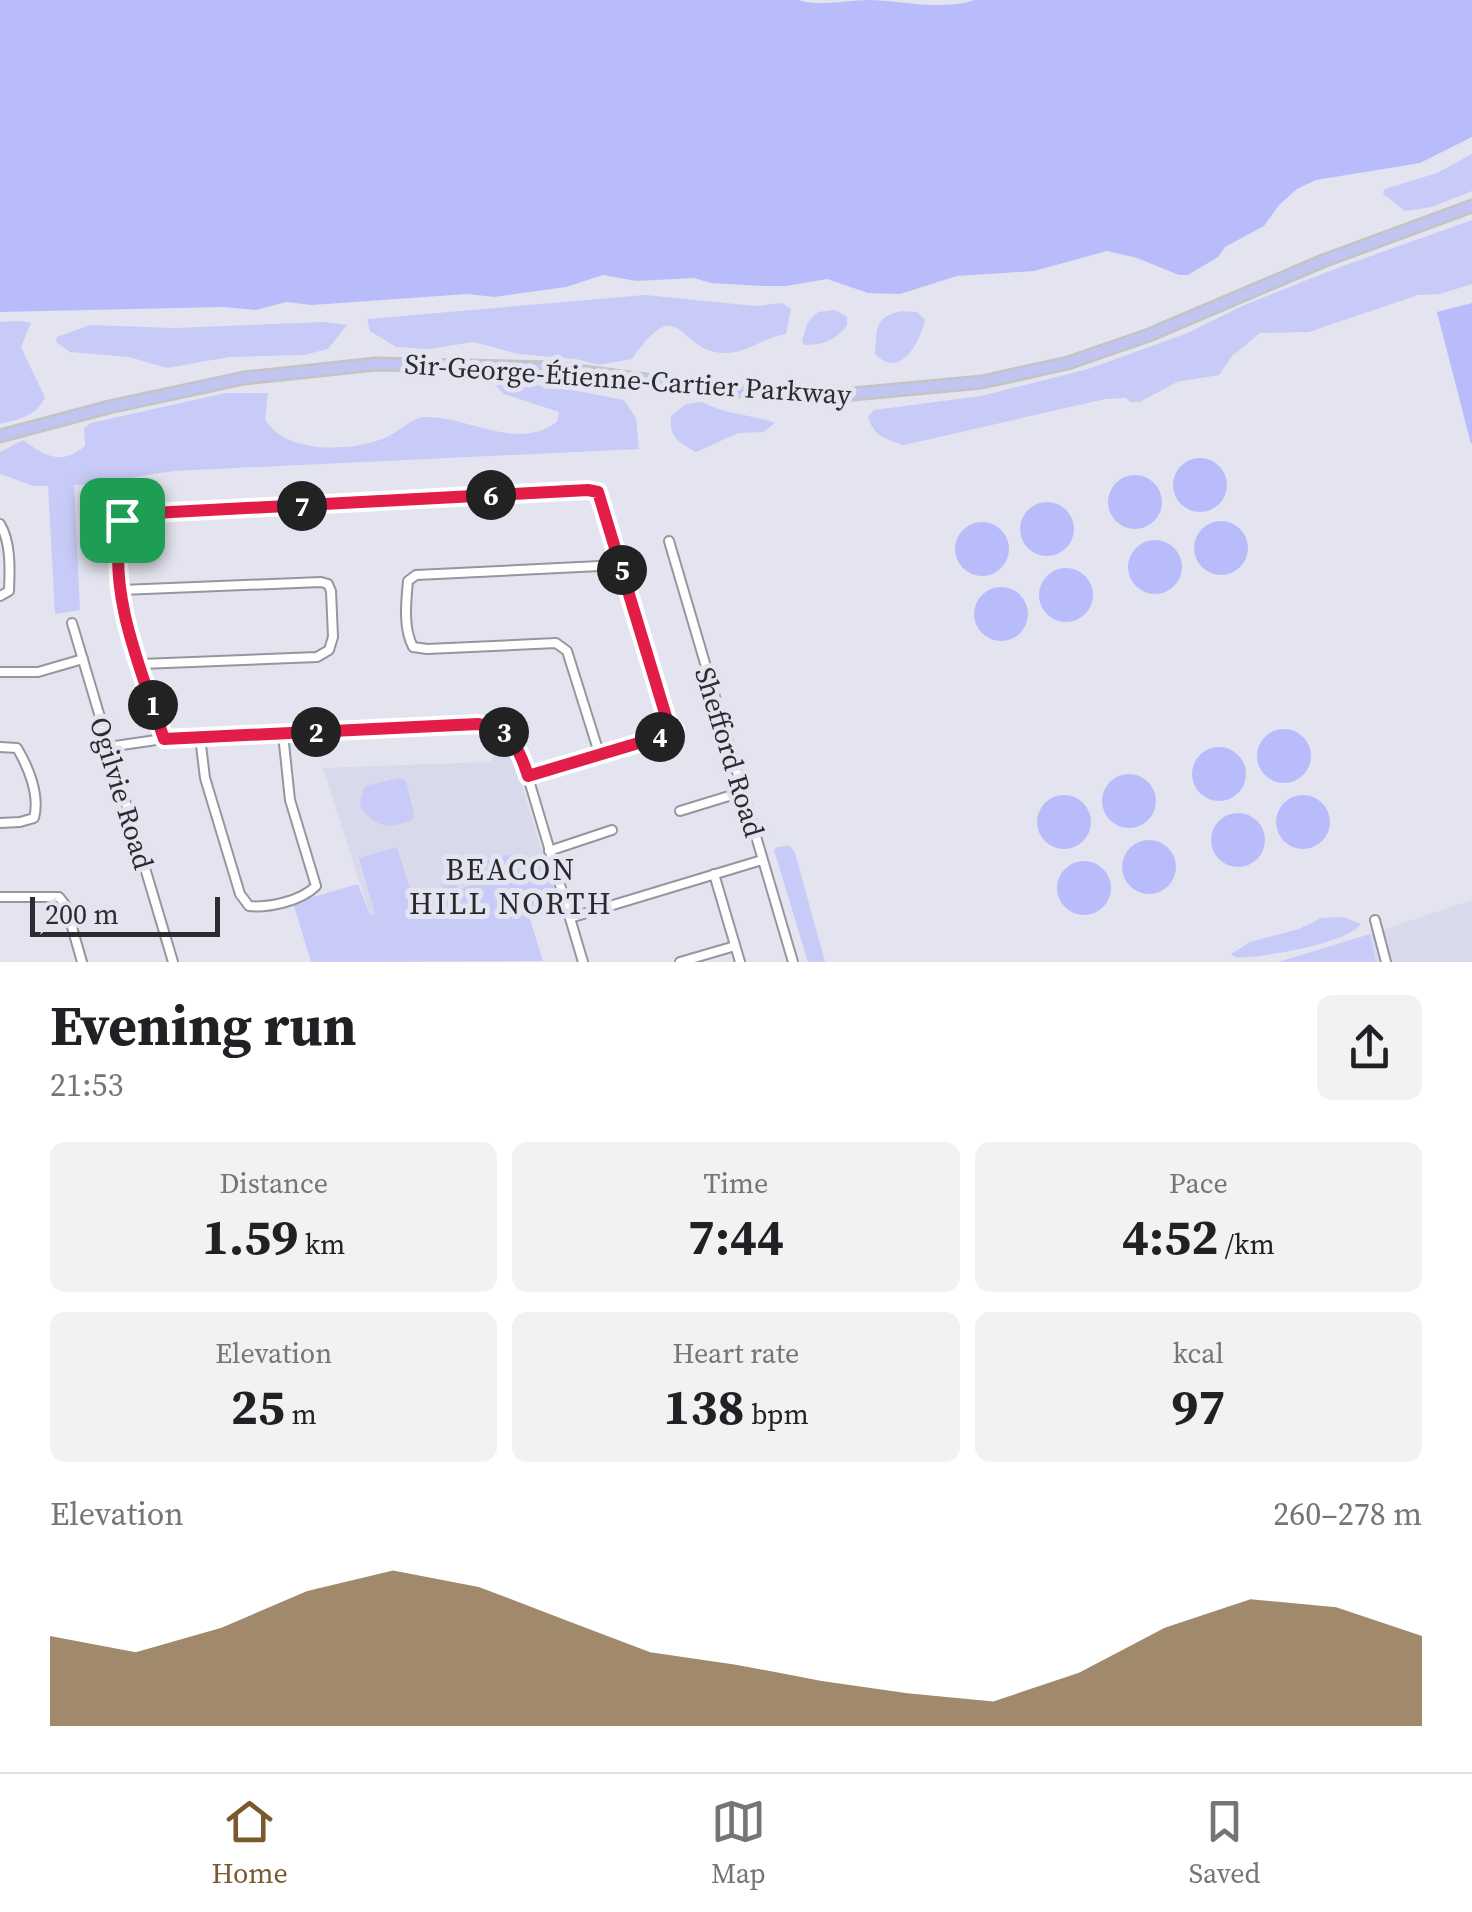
<!DOCTYPE html>
<meta charset="utf-8">
<style>
:root{--surface:#fff;--page:#f2f2f2;--text:#202124;--muted:#757577;--line:#e0e0e0;--accent:#7a592f}
body{margin:0;font-family:"Source Serif 4",serif;background:var(--page);color:var(--text);height:100vh;display:flex;flex-direction:column;font-size:38px;white-space:nowrap}
*{box-sizing:border-box;margin:0}
p{font-size:32px;color:var(--muted)}
.icon{flex:none;width:55px;height:55px;fill:none;stroke:currentColor;stroke-width:2;stroke-linecap:round;stroke-linejoin:round}
.map{position:relative;height:962px;overflow:hidden}
.details{display:flex;flex-direction:column;background:var(--surface);flex:1}
.details>*{flex:none}
.scale{position:absolute;left:30px;bottom:25px;width:190px;box-sizing:border-box;padding-left:10px;border:5px solid #2b2c30;border-top:0;font-size:28px;line-height:35px;white-space:nowrap;color:#2b2c30;-webkit-text-stroke:8px #e3e4ef;paint-order:stroke}
.pin{position:absolute;display:grid;place-items:center;width:85px;height:85px;color:#fff;margin:-42px;border-radius:20px;box-shadow:0 5px 15px #0006}
.km{position:absolute;width:50px;height:50px;margin:-25px;border-radius:50%;background:#222;color:#fff;font-size:28px;line-height:50px;text-align:center}
.round{display:grid;place-items:center;flex:none;width:105px;height:105px;border-radius:15px;background:var(--page)}
.summary{display:flex;align-items:center;justify-content:space-between;height:170px;padding:0 50px}
h1{font-size:55px;font-weight:700;line-height:75px}
.metrics{display:grid;grid-template-columns:repeat(3,1fr);gap:15px;height:170px;padding:10px 50px}
.metrics div{display:grid;align-content:center;border-radius:15px;background:var(--page);text-align:center}
.metrics b{font-size:50px;font-weight:700}
.metrics small{font-size:28px;font-weight:400}
.metrics p{font-size:28px}
.chart{height:280px;padding:20px 50px}
.chart p{display:flex;justify-content:space-between}
.chart svg{width:100%;height:180px;margin-top:10px;fill:var(--accent);opacity:.7}
.dock{display:flex;justify-content:space-around;align-items:center;height:140px;border-top:2px solid var(--line);background:var(--surface);font-size:28px;color:var(--muted)}
.dock a{display:grid;justify-items:center;gap:5px}
.dock .selected{color:var(--accent)}
.map>svg:first-child{display:block}
.built{fill:#d8d9eb}
.green{fill:#c8cbf7}
.water{fill:#b9bcfa}
.lines{fill:none;stroke-linecap:round;stroke-linejoin:round}
.minor-casing{stroke:#95969f;stroke-width:12}
.major-casing{stroke:#c4c4c5;stroke-width:15}
.minor{stroke:#fff;stroke-width:8}
.major{stroke:#c2c4f2;stroke-width:10}
.route-casing{stroke:#fff;stroke-width:20}
.route{stroke:#e11d48;stroke-width:12}
.labels{text-anchor:middle;stroke-width:10;stroke-linejoin:round;paint-order:stroke}
.street-label{font-size:28px;fill:#2b2c30;stroke:#e3e4ef}
.neighbourhood-label{font-size:30px;letter-spacing:2.5px;fill:#282830;stroke:#e3e4ef}
</style>
<div class="map">
<svg width="1472" height="962" viewBox="0 0 1472 962">
<rect width="100%" height="100%" fill="#e3e4ef"/>
<!-- built -->
<g class="built">
<path d="M501 739 515 762 545 862 370 915 323 768 490 762Z"/>
<path d="M1472 900V962H1376L1370 934Z"/>
</g>
<!-- green -->
<g class="green">
<path d="M1472 154V191L1432 207 1405 211 1383 194 1385 189 1437 173Z"/>
<path d="M1472 220V284L1440 294 1418 295 1309 332 1260 333 1232 356 1219 375 1177 382 1140 402H1130L1126 398 1105 399 904 445C885 439 874 436 868 417L874 410 981 396 1088 369 1185 334 1247 304 1340 267Z"/>
<path d="M645 295 756 306 782 303 791 309 786 334C765 337 748 352 727 353 677 355 682 287 632 359L599 365 576 359 518 354 474 342 428 349 396 347 370 331 367 319Z"/>
<path d="M835 310 847 317V325C836 340 823 345 804 345L802 340 808 322 818 312Z"/>
<path d="M901 311 917 312 925 320C920 342 901 380 875 354 878 328 873 318 901 311Z"/>
<path d="M21 321 31 323 21 347 45 398C35 417 19 419 0 424V322Z"/>
<path d="M325 322 347 325 328 349 304 355 229 357 167 368 129 357 70 352 56 342 57 337 90 325 175 328Z"/>
<path d="M499 382 557 387 624 400 636 418 639 449 174 471C140 475 108 484 74 485L80 610 55 614 48 486H34L0 474V452L23 440C45 456 61 466 85 446L84 428 91 423 226 393H268L265 419C285 455 353 452 387 437 401 431 412 416 428 417 472 418 516 451 557 422L559 412 504 394 496 386Z"/>
<path d="M703 402C725 415 751 414 775 423L763 432 738 433 696 452C678 442 669 437 671 416L686 404Z"/>
<path d="M400 778 406 781 414 815 412 820C390 829 376 828 361 808L360 800 365 786Z"/>
<path d="M790 846 795 853 825 962H808L774 850 777 847Z"/>
<path d="M397 847 414 902 445 893 441 882 451 878 457 883 458 889 495 878 482 877 478 864 511 854 514 868 505 874 545 862 560 905 528 913 543 961 311 962 293 903 358 884 370 915 375 914 359 858Z"/>
<path d="M1343 917 1361 924C1349 943 1259 959 1235 957L1231 954 1250 942 1299 929 1321 918Z"/>
<path d="M1370 934 1376 962H1278Z"/>
</g>
<!-- water -->
<g class="water">
<path d="M0 0H798C819 7 847 0 870 0 905 1 942 11 975 0H1472V137L1420 163 1316 180 1297 189 1279 205 1264 226 1225 247 1218 257 1188 275H1179L1137 258 1107 251 1034 271 957 276 900 294 868 293 827 279 786 286H762L711 283 694 278 636 281 603 275 566 287 494 297 467 294 312 305 286 302 256 310 222 307 0 312Z"/>
<path d="M1472 303V443L1471 444 1437 312Z"/>
<circle cx="1200" cy="485" r="27"/>
<circle cx="1135" cy="502" r="27"/>
<circle cx="1047" cy="529" r="27"/>
<circle cx="1221" cy="548" r="27"/>
<circle cx="982" cy="549" r="27"/>
<circle cx="1155" cy="567" r="27"/>
<circle cx="1066" cy="595" r="27"/>
<circle cx="1001" cy="614" r="27"/>
<circle cx="1284" cy="756" r="27"/>
<circle cx="1219" cy="774" r="27"/>
<circle cx="1129" cy="801" r="27"/>
<circle cx="1303" cy="822" r="27"/>
<circle cx="1064" cy="822" r="27"/>
<circle cx="1238" cy="840" r="27"/>
<circle cx="1149" cy="867" r="27"/>
<circle cx="1084" cy="888" r="27"/>
</g>
<g class="lines">
<!-- minor casing -->
<g class="minor-casing">
<g id="minor">
<path d="M0 524C11 542 10 569 9 591L0 596"/>
<path d="M669 541 793 962"/>
<path d="M121 590 321 582 328 584 331 591 333 637 329 650 317 657 141 664"/>
<path d="M72 623 173 962"/>
<path d="M0 672H38L83 659"/>
<path d="M200 737 205 778 240 894 249 906C269 908 301 901 316 886L290 800 283 734"/>
<path d="M163 739C143 671 106 592 121 520L133 514 597 492 668 723 675 729 671 737 662 736 528 776"/>
<path d="M0 747 17 748C29 768 40 796 34 818L20 822 0 823"/>
<path d="M108 747 163 739 478 724C501 729 511 736 522 757L583 962"/>
<path d="M600 756 567 651 556 643 427 649 413 647C403 628 406 602 408 581L416 575 620 565"/>
<path d="M680 811 742 792"/>
<path d="M549 851 612 830"/>
<path d="M714 874 740 962"/>
<path d="M0 897H59L66 906 82 962"/>
<path d="M570 918 762 860"/>
<path d="M1375 920 1386 962"/>
<path d="M680 962 735 946"/>
</g>
</g>
<!-- major casing -->
<g class="major-casing">
<path id="major" d="M0 436 109 407 244 378 376 364 553 368 722 390 831 396 982 382 1068 363 1149 335 1323 261 1472 206"/>
</g>
<!-- minor -->
<use href="#minor" class="minor"/>
<!-- major -->
<use href="#major" class="major"/>
</g>
<g class="lines">
<!-- route casing -->
<g class="route-casing">
<path id="route" d="M588 490 598 492 668 723 675 730 671 737 662 736 528 776C519 747 510 730 478 724L164 739C142 672 106 592 122 520L134 514Z"/>
</g>
<!-- route -->
<use href="#route" class="route"/>
</g>
<g class="labels">
<!-- street labels -->
<g class="street-label">
<text transform="translate(628 379) rotate(4)" y="10">Sir-George-Étienne-Cartier Parkway</text>
<text transform="translate(730 752) rotate(73)" y="10">Shefford Road</text>
<text transform="translate(122 793) rotate(73)" y="10">Ogilvie Road</text>
</g>
<!-- neighbourhood labels -->
<g class="neighbourhood-label">
<text x="511" y="880">BEACON<tspan x="511" dy="34">HILL NORTH</tspan></text>
</g>
</g>
</svg>
<div class="scale">200 m</div>
<div class="pin" style="left:122px;top:520px;background:#1e9e55"><svg class="icon" aria-label="arrive" viewBox="0 0 24 24"><path d="M6 21V4h12l-3 4 3 4H6"/></svg></div>
<b class="km" style="left:153px;top:705px">1</b>
<b class="km" style="left:316px;top:732px">2</b>
<b class="km" style="left:504px;top:732px">3</b>
<b class="km" style="left:660px;top:737px">4</b>
<b class="km" style="left:622px;top:570px">5</b>
<b class="km" style="left:491px;top:495px">6</b>
<b class="km" style="left:302px;top:506px">7</b>
</div>
<section class="details">
<div class="summary"><div><h1>Evening run</h1><p>21:53</p></div><a class="round"><svg class="icon" aria-label="share" viewBox="0 0 24 24"><path d="M12 15V3M7 8l5-5 5 5M5 13v7h14v-7"/></svg></a></div>
<div class="metrics">
<div><p>Distance</p><b>1.59<small> km</small></b></div>
<div><p>Time</p><b>7:44</b></div>
<div><p>Pace</p><b>4:52<small> /km</small></b></div>
</div>
<div class="metrics">
<div><p>Elevation</p><b>25<small> m</small></b></div>
<div><p>Heart rate</p><b>138<small> bpm</small></b></div>
<div><p>kcal</p><b>97</b></div>
</div>
<div class="chart"><p><span>Elevation</span>260–278 m</p>
<svg viewBox="0 0 160 44" preserveAspectRatio="none"><path d="M0 44V22L10 26L20 20L30 11L40 6L50 10L60 18L70 26L80 29L90 33L100 36L110 38L120 31L130 20L140 13L150 15L160 22V44z"/></svg>
</div>
</section>
<nav class="dock">
<a class="selected"><svg class="icon" aria-label="home" viewBox="0 0 24 24"><path d="M3 11l9-7 9 7M6 9v11h12V9"/></svg>Home</a>
<a><svg class="icon" aria-label="map" viewBox="0 0 24 24"><path d="M3 6l6-2 6 2 6-2v14l-6 2-6-2-6 2zM9 4v14M15 6v14"/></svg>Map</a>
<a><svg class="icon" aria-label="saved" viewBox="0 0 24 24"><path d="M7 4h10v16l-5-4-5 4z"/></svg>Saved</a>
</nav>
